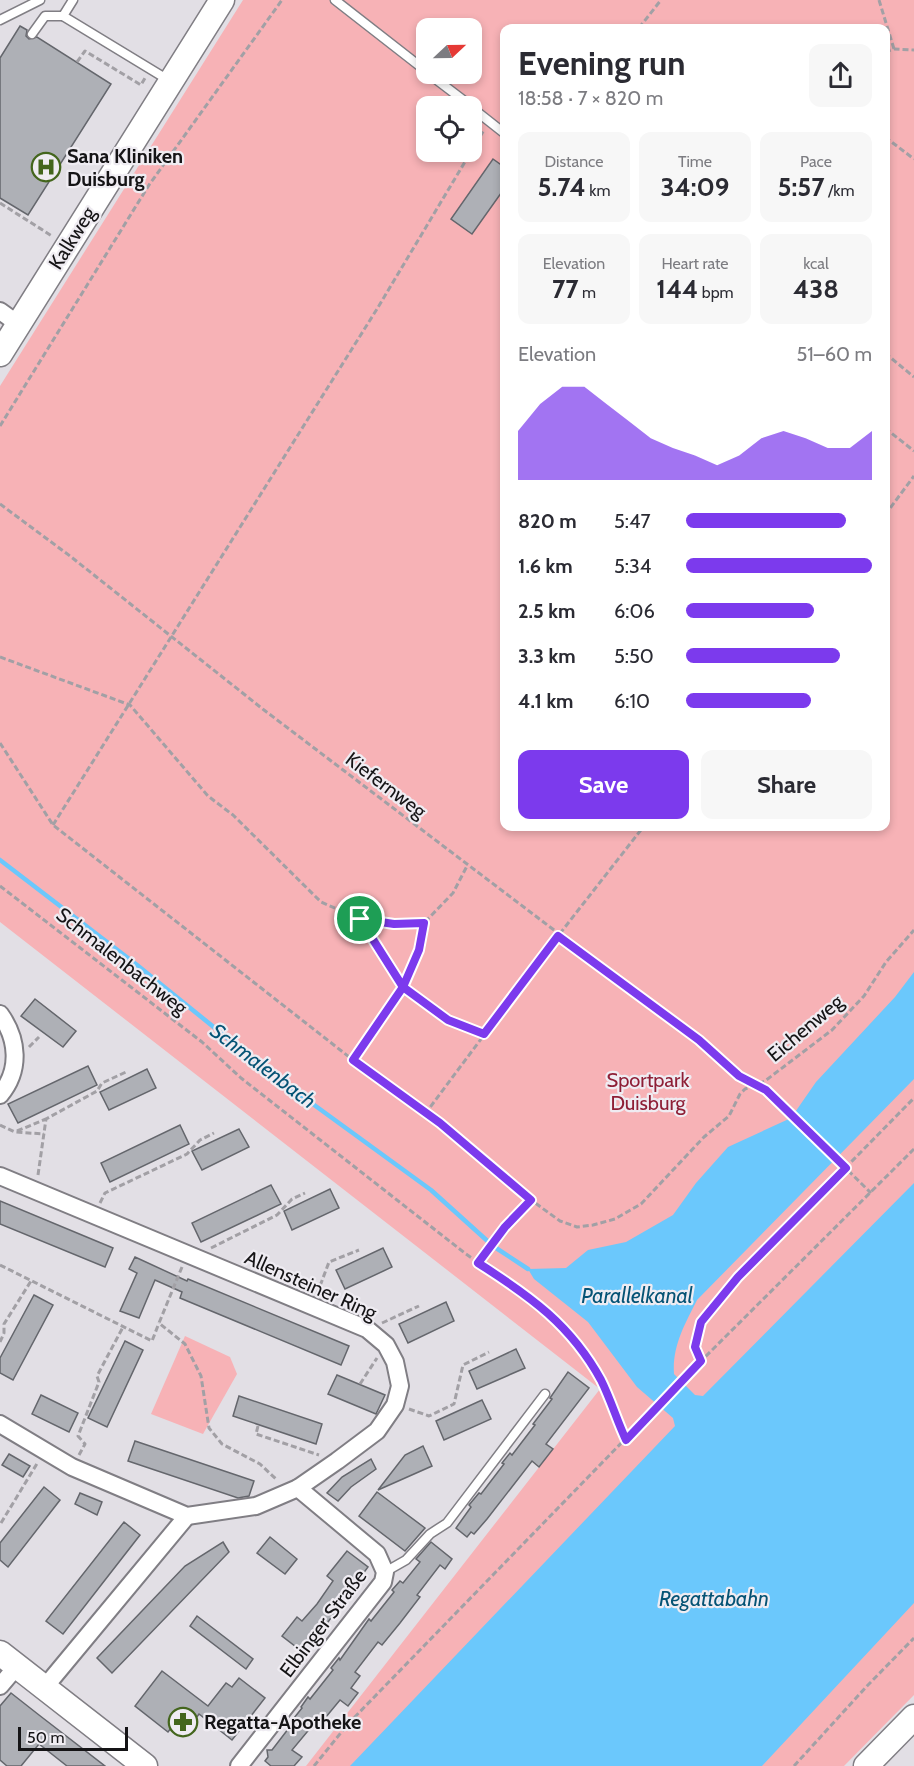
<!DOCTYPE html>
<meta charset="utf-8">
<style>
:root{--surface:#fff;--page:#f7f7f7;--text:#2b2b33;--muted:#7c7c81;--accent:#7c3aed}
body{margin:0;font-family:Cabin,sans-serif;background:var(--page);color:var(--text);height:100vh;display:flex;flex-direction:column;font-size:22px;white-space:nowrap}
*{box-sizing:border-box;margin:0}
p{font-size:20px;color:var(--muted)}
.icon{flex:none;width:33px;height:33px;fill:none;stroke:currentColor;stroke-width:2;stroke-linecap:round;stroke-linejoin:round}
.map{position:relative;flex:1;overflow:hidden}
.drawer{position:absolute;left:500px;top:24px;width:390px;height:807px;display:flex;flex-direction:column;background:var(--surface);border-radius:12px;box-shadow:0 3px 9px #0003}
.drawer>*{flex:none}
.needle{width:39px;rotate:68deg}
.tools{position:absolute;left:416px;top:18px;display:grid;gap:12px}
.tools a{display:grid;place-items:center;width:66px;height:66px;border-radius:12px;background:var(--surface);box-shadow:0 3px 9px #0003;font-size:30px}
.scale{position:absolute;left:18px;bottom:15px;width:110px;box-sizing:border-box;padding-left:6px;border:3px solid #151416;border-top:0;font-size:16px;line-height:21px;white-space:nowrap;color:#151416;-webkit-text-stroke:4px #efecf2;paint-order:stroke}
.pin{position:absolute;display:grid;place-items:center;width:51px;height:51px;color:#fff;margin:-26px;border:3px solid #fff;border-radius:50%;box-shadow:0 2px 6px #0007}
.round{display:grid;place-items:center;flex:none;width:63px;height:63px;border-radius:12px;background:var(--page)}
.summary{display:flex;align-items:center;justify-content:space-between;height:102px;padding:0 18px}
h1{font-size:33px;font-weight:700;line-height:45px}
.metrics{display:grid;grid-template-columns:repeat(3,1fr);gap:9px;height:102px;padding:6px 18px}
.metrics div{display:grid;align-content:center;border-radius:12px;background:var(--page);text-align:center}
.metrics b{font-size:26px;font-weight:700}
.metrics small{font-size:16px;font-weight:400}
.metrics p{font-size:16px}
.chart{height:168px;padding:12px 18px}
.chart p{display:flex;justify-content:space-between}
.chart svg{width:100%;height:108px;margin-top:6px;fill:var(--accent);opacity:.7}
.button{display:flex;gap:12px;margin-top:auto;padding:12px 18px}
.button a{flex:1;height:69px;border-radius:12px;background:var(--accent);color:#fff;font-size:24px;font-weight:700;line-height:69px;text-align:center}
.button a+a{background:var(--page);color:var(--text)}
ul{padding:0 18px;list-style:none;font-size:20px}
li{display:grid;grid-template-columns:96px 72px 1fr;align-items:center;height:45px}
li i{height:15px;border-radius:8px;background:var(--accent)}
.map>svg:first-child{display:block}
.green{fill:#f7b2b6;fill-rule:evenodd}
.water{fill:#6bc8fc}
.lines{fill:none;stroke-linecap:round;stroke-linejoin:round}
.stream{stroke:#6bc8fc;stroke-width:4.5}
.building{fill:#aeb0b6;stroke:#64666c;stroke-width:1.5}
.lane-casing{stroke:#807e84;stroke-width:11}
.street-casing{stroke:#807e84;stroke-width:20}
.secondary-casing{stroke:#807e84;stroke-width:27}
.path{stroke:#a2a0a5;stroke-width:3;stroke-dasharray:6 3;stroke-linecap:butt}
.lane{stroke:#fff;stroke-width:8}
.street{stroke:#fff;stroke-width:16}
.secondary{stroke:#fff;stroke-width:24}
.route-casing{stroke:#fff;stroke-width:12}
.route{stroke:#7c3aed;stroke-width:8}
.labels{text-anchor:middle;stroke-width:4.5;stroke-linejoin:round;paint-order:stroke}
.poi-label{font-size:20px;font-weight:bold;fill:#151416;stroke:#efecf2;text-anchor:start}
.street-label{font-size:20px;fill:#151416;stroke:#efecf2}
.park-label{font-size:20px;fill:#8e1f36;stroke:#efecf2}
.water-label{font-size:21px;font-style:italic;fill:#055375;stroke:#efecf2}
</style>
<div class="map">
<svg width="914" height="1766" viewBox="0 0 914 1766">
<rect width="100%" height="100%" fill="#e2dfe5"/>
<!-- green -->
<g class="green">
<path d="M243 0H914V1695L844 1766H306L600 1389 0 922V386ZM426 28H471V74H426ZM504 28H885V826H504ZM426 106H471V152H426Z"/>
<path d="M185 1336 230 1357 237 1374 203 1434 151 1414Z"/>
</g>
<!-- water -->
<path class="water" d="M914 972V1079L697 1300C685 1324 672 1346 674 1374L695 1395 703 1396 914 1183V1603L762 1766H350L675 1426 673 1418 637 1387 588 1322 534 1279 528 1269 566 1268 588 1250 626 1242 673 1215 696 1183 728 1147 791 1118 816 1082 895 997Z"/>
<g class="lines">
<!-- stream -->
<path class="stream" d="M0 860 137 965 273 1075 431 1190 493 1246 528 1269"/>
</g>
<!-- building -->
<g class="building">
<path d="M20 26 27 30 26 36 29 39 37 37 111 84 28 215 0 198V58Z"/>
<path d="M493 159 504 167V189L472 234 451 219Z"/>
<path d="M35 999 76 1031 63 1047 21 1016Z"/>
<path d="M88 1066 97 1085 18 1123 8 1104Z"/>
<path d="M147 1069 156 1088 109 1110 100 1092Z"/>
<path d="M180 1125 189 1144 110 1182 101 1163Z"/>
<path d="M239 1129 249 1147 202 1170 192 1151Z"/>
<path d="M271 1185 281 1204 201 1242 192 1223Z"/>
<path d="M330 1189 339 1208 292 1230 284 1211Z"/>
<path d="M0 1201 113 1248 105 1267 0 1224Z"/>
<path d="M383 1248 392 1267 345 1289 336 1270Z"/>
<path d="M135 1257 187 1281 188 1279 349 1346 341 1365 180 1298 182 1292 155 1280 139 1318 120 1311 137 1273 129 1269Z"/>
<path d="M34 1295 53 1305 13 1380 0 1373V1358Z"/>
<path d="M446 1302 454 1321 408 1343 399 1324Z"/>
<path d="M125 1341 143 1350 107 1427 88 1418Z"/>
<path d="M516 1349 525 1368 477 1389 469 1371Z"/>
<path d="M568 1372 589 1388 546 1444 553 1449 539 1467 532 1461 487 1519 474 1534 471 1532 467 1537 456 1528 471 1507 469 1505 479 1493 481 1494 504 1464 502 1463 510 1453 512 1455 535 1425 533 1424 552 1399 550 1398Z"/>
<path d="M337 1375 385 1395 376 1414 328 1394Z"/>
<path d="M41 1395 78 1413 69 1432 32 1414Z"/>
<path d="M239 1396 322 1424 316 1444 233 1416Z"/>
<path d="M482 1400 491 1419 444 1440 436 1421Z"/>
<path d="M135 1441 254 1481 249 1496 238 1498 128 1461Z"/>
<path d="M423 1446 432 1466 378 1490 405 1455Z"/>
<path d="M9 1454 30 1466 23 1477 2 1465Z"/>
<path d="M371 1459 376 1469 351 1487 338 1501 327 1493 342 1477Z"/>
<path d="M44 1487 60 1500 8 1567 0 1560V1543Z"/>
<path d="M377 1492 425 1528 405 1551 359 1516Z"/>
<path d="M80 1493 102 1502 97 1515 75 1504Z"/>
<path d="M124 1522 140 1535 63 1634 46 1621Z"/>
<path d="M270 1537 297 1559 285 1574 257 1553Z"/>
<path d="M223 1542 229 1552 112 1673 97 1658 185 1566Z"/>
<path d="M431 1542 452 1559 445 1569 440 1565 417 1595 420 1597 400 1623 382 1645 378 1642 355 1672 360 1676 351 1688 358 1693 348 1706 340 1700 321 1723 317 1720 292 1750 302 1757 294 1766H271L265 1761 268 1757 267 1750H272L292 1724 290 1723 302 1708 301 1707 308 1697 310 1699 333 1670 331 1668 339 1658 340 1660 369 1619 371 1621 394 1592 392 1590 400 1581 403 1583 420 1562 416 1559Z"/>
<path d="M347 1551 368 1567 328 1622 319 1632 316 1629 300 1650 282 1636 297 1617 302 1621 317 1604 333 1581 327 1576Z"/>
<path d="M197 1616 253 1659 246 1669 190 1626Z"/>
<path d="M162 1671 208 1706 226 1683 232 1687 239 1678 265 1698 232 1740 199 1714 189 1728 182 1729 175 1723 168 1732 135 1706Z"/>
<path d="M11 1693 39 1715 105 1766H67L39 1744 21 1766H7L0 1760V1706Z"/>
</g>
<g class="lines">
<!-- lane casing -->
<g class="lane-casing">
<g id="lane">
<path d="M335 0 426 71"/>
<path d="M63 16 73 0"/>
<path d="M0 20 40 0"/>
<path d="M32 34 45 16H63L170 81"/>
<path d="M429 74 471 106"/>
<path d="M471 107 504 133"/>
<path d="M385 1572 406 1560 430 1534 447 1523 545 1394"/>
</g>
</g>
<!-- street casing -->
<g class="street-casing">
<g id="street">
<path d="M0 311 18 324"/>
<path d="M0 1014C18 1039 21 1070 0 1095"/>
<path d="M0 1176 367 1329 386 1345 395 1362 400 1386 395 1405 377 1431 337 1461 298 1488 256 1506 187 1516 72 1467 0 1424"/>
<path d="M0 1686 17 1666"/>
<path d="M45 1687 187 1516"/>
<path d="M239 1766 383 1582 385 1572 377 1554 298 1488"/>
</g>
</g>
<!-- secondary casing -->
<g class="secondary-casing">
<g id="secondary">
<path d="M0 354 222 0"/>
<path d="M0 1653 145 1766"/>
<path d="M866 1766 914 1717"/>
</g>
</g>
<!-- path -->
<g class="path">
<path d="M879 0 894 49"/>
<path d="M639 28 661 0"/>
<path d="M885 52 894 49 914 50"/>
<path d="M77 62 85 51 141 85 145 78"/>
<path d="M885 137 914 159"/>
<path d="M0 203 52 236"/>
<path d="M885 353 914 377"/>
<path d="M0 426 149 185 282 0"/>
<path d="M885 428 914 451"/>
<path d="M0 504 70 556 264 710 699 1040 739 1076 766 1090 871 1193"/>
<path d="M885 515 914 476"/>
<path d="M0 657 130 705 208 796 233 815 321 902 360 919 394 924 424 923 453 893 467 866"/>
<path d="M504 664V668"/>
<path d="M0 743 53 825 353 1060 440 1123 531 1200 560 1221 577 1227 593 1225 615 1219 641 1204 704 1137 729 1116 740 1094 745 1089 765 1081 832 1030 864 996 886 962 914 930"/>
<path d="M53 825 377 309 484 130"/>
<path d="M0 886 202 1042 241 1078 466 1254 550 1313 568 1333 599 1378 626 1440"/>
<path d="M360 919 403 987 448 1020 484 1034"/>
<path d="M29 1047 39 1037"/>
<path d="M353 1060 403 987 419 950 424 923"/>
<path d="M425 1114 558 936 644 826"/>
<path d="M0 1125 15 1132 44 1134"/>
<path d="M17 1131 46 1119"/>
<path d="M38 1175 46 1119 97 1091 102 1083 126 1072"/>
<path d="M100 1203 105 1193 187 1154 200 1140 214 1133"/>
<path d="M211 1248 277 1215 292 1199 305 1193"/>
<path d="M478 1263 505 1227 531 1200"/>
<path d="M0 1265 152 1341 159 1323"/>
<path d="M182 1267 159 1323 185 1344 201 1376 209 1428 222 1444 260 1464 277 1480"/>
<path d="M317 1294 329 1262 359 1250"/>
<path d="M382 1323 419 1306"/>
<path d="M0 1342 4 1333V1324L31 1281"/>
<path d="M701 1361 695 1347 701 1322 738 1277 914 1098"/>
<path d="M360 1384 377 1358"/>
<path d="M409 1409 429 1416 454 1404 463 1365 489 1352"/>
<path d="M258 1426 256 1434 319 1455"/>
<path d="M79 1455 85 1444 78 1436 99 1382 97 1376 123 1327"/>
<path d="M1 1523 38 1462"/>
<path d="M314 1766 348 1724 701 1361 914 1149"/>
<path d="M794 1766 867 1686 914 1638"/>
</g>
<!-- lane -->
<use href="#lane" class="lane"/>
<!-- street -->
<use href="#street" class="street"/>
<!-- secondary -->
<use href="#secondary" class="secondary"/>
</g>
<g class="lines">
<!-- route casing -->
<g class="route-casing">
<path id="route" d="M360 919 403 987 353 1060 440 1123 531 1200 505 1227 478 1263C530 1296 571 1325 601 1380 611 1400 617 1421 626 1440L701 1361 695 1347 701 1322 738 1277 846 1168 766 1090 739 1076 699 1040 558 936 484 1034 448 1020 403 987 419 950 424 923 394 924 360 919"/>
</g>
<!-- route -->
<use href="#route" class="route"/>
</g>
<!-- icons -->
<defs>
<g id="hospital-ring" transform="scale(1.5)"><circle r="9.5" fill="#efecf2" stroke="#44661d" stroke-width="1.5"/><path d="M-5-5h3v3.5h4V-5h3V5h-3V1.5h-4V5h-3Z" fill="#44661d"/></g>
<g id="pharmacy-ring" transform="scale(1.5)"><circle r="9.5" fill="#efecf2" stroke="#44661d" stroke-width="1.5"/><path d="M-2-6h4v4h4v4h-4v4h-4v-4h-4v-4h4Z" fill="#44661d"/></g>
</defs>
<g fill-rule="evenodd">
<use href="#hospital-ring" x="46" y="167"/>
<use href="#pharmacy-ring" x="183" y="1722"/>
</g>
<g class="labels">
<!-- poi labels -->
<g class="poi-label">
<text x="67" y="163">Sana Kliniken<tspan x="67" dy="23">Duisburg</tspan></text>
<text x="204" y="1729">Regatta-Apotheke</text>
</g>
<!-- street labels -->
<g class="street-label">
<text transform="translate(72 238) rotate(-58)" y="7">Kalkweg</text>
<text transform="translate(386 785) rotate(37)" y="7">Kiefernweg</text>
<text transform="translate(122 961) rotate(38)" y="7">Schmalenbachweg</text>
<text transform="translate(805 1028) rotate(-40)" y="7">Eichenweg</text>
<text transform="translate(311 1285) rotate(24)" y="7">Allensteiner Ring</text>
<text transform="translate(323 1623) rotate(-53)" y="7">Elbinger Straße</text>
</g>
<!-- park labels -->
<g class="park-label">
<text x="648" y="1087">Sportpark<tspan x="648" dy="23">Duisburg</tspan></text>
</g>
<!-- water labels -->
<g class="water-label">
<text transform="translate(263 1066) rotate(37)" y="7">Schmalenbach</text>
<text x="637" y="1303">Parallelkanal</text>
<text x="714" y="1606">Regattabahn</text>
</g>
</g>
</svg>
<div class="tools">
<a><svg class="needle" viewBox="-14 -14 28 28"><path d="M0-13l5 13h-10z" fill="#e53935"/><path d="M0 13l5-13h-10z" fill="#7c7c81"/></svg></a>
<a><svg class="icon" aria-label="locate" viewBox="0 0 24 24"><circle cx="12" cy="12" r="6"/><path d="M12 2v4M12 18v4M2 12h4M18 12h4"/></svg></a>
</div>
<div class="scale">50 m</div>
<div class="pin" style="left:360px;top:919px;background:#1e9e55"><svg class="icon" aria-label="arrive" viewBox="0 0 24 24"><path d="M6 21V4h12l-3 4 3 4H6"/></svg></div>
<section class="drawer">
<div class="summary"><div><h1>Evening run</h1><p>18:58 · 7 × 820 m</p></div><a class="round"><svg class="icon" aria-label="share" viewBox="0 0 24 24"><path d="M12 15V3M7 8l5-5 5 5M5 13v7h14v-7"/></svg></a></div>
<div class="metrics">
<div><p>Distance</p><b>5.74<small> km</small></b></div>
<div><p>Time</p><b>34:09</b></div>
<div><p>Pace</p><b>5:57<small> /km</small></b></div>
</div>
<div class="metrics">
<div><p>Elevation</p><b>77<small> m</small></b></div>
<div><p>Heart rate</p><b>144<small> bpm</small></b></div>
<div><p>kcal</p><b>438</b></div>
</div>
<div class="chart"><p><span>Elevation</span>51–60 m</p>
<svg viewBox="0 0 160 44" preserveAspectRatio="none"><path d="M0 44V24L10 13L20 6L30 6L40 13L50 20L60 27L70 31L80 34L90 38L100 34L110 27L120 24L130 27L140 31L150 31L160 24V44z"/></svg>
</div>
<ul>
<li><b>820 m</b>5:47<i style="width:86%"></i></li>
<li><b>1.6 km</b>5:34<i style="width:100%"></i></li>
<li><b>2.5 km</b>6:06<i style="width:69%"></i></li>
<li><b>3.3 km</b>5:50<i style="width:83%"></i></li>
<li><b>4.1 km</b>6:10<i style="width:67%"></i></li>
</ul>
<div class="button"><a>Save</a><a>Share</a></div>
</section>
</div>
